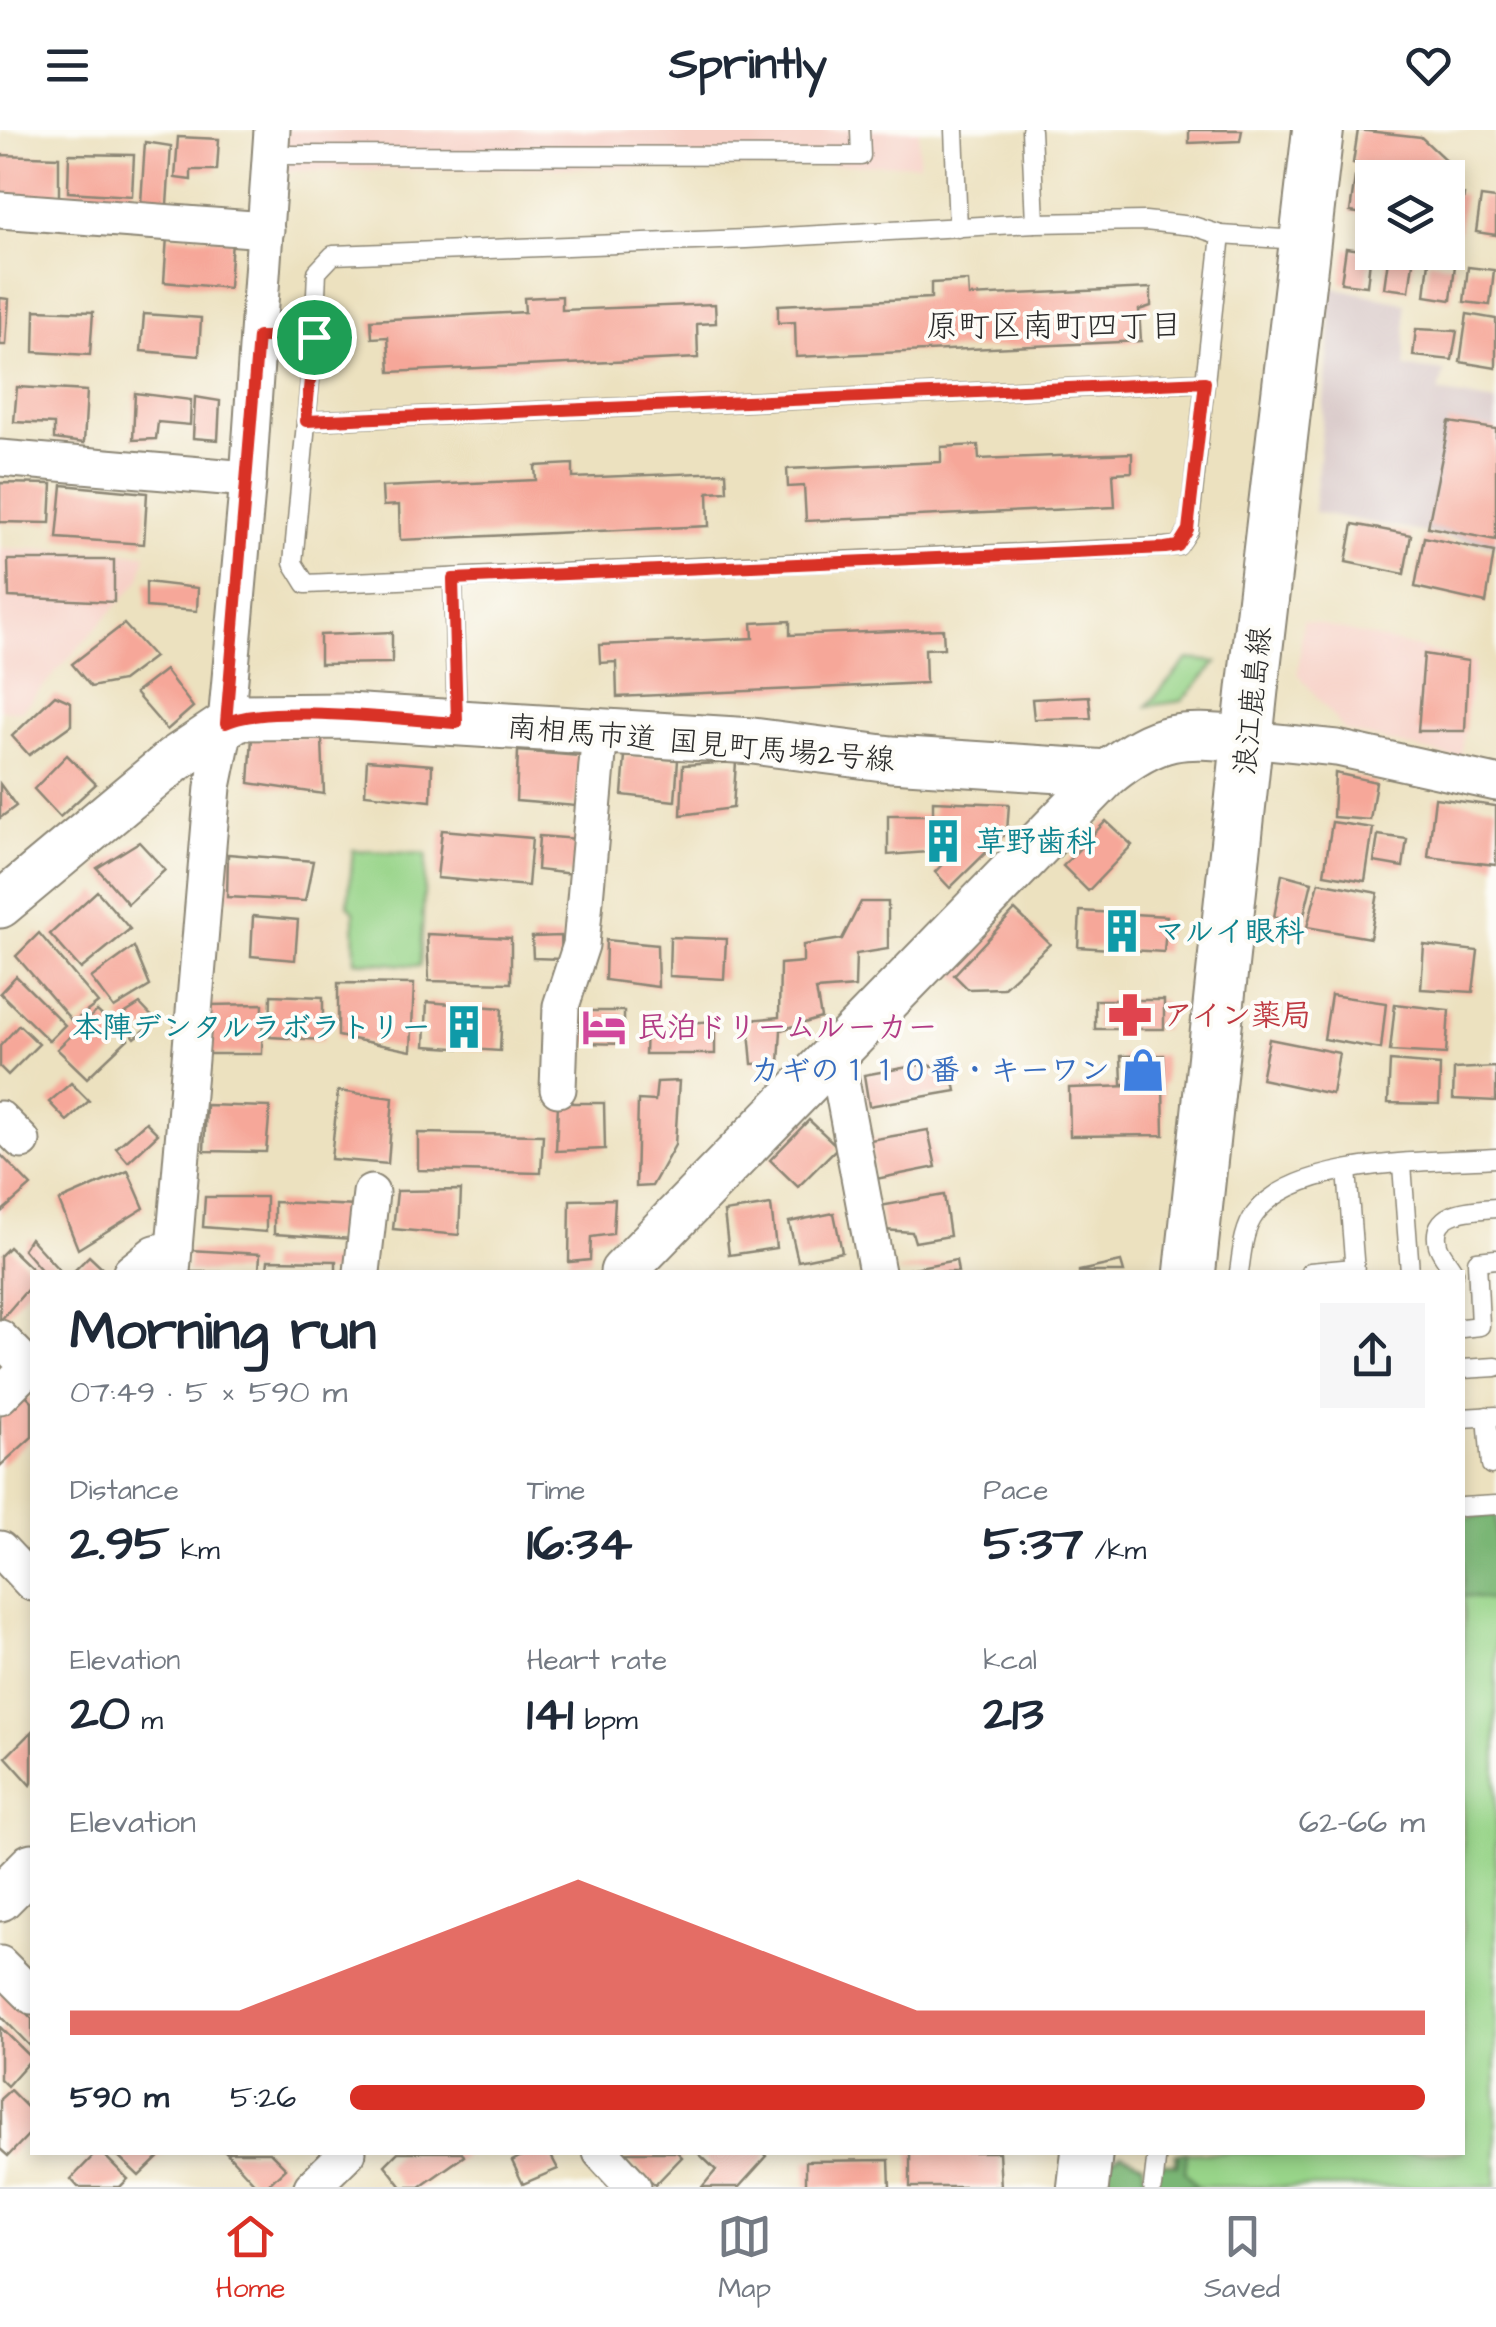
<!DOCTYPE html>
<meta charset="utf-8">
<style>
:root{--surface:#fff;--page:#f6f6f7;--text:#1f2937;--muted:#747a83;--line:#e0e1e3;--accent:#d93025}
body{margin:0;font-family:"Architects Daughter","Klee One",sans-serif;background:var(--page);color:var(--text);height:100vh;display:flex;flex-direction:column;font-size:38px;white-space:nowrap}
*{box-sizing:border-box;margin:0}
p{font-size:32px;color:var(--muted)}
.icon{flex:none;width:55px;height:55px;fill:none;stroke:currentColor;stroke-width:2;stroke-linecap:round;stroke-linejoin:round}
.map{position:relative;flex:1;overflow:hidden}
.sheet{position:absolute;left:30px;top:1140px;width:1435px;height:885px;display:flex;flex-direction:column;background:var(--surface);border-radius:0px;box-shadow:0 5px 15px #0003}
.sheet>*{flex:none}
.fabs{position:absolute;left:1355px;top:30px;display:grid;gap:20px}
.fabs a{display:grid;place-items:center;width:110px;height:110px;border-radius:0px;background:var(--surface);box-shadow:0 5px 15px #0003;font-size:50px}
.pin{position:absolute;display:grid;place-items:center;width:85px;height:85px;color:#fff;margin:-42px;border:5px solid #fff;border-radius:50%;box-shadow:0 2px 10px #0007}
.round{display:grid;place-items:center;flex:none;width:105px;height:105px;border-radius:0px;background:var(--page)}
.headline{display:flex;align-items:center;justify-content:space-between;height:170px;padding:0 40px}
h1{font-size:55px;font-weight:700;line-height:75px}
.stats{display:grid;grid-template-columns:repeat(3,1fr);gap:15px;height:170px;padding:10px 40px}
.stats div{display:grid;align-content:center}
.stats b{font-size:50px;font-weight:700}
.stats small{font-size:28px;font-weight:400}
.stats p{font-size:28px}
.chart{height:280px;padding:20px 40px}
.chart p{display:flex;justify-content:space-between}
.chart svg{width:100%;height:180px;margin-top:10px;fill:var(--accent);opacity:.7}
ul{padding:0 40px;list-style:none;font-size:32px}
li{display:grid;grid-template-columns:160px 120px 1fr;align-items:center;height:75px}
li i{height:25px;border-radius:12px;background:var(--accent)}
header{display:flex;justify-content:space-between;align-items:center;height:130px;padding:0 40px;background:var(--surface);font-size:45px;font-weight:700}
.tabs{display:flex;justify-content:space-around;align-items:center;height:140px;border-top:2px solid var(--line);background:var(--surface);font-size:28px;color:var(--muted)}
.tabs a{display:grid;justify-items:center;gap:5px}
.tabs .active{color:var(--accent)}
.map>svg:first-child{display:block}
.built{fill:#f7d1c7}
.industrial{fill:#d2bfc0}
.green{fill:#98d489;stroke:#62805a;stroke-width:2.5}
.forest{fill:#7ab675;stroke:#527050;stroke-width:2.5}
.building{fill:#f6a799}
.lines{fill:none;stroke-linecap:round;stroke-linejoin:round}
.service-casing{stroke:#8c8675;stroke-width:21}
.minor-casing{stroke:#8c8675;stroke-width:39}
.tertiary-casing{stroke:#8c8675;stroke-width:49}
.secondary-casing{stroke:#8c8675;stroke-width:54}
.service{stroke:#fff;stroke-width:18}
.minor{stroke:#fff;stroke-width:35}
.tertiary{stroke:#fff;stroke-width:45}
.secondary{stroke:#fff;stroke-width:50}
.route-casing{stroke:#fff;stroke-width:20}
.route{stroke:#d93025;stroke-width:12}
.labels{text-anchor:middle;stroke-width:8;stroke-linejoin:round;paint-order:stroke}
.street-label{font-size:30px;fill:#2b2b2b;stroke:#fdfcf7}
.culture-label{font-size:30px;font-weight:bold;fill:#0d838f;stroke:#fdfcf7;text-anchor:start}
.health-label{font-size:30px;font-weight:bold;fill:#be3a42;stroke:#fdfcf7;text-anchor:start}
.hotel-label{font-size:30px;font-weight:bold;fill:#b23c85;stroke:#fdfcf7;text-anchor:start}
.shop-label{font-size:30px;font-weight:bold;fill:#366cbe;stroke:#fdfcf7;text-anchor:end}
.neighbourhood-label{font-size:32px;fill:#2b2b2b;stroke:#fdfcf7}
</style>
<header><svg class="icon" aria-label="menu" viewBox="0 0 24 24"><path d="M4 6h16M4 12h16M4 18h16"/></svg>Sprintly<svg class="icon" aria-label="heart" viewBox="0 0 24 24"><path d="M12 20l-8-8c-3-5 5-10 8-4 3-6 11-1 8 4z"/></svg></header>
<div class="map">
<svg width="1496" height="2057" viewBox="0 0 1496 2057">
<rect width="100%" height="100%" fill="#fdfcf7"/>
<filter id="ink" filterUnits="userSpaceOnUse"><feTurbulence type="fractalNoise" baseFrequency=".01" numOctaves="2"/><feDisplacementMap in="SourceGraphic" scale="20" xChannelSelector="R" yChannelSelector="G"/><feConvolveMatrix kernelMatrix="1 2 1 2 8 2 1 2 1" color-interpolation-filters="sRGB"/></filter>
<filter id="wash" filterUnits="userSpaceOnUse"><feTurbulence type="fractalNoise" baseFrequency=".0048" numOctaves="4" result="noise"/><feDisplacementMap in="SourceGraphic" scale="40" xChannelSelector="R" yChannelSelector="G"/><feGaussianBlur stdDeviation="2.25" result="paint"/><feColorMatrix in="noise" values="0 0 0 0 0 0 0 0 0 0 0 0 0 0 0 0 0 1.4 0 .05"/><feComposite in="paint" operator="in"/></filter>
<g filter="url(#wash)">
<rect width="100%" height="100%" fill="#ece1bf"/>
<!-- built -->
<g class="built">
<path d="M286 0H919V34L282 41Z"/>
<path d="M0 418 146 424 140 450 21 581 0 580Z"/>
<path d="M1303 490 1475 532 1460 629 1345 601 1298 544Z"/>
</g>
<!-- industrial -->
<path class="industrial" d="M1324 155 1405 173V238L1445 241 1438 262 1496 272V416L1314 382 1331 195Z"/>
<!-- green -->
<g class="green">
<path d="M1188 529 1217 532 1182 571 1147 576Z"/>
<path d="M353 720 426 724 420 836 355 831 354 781 348 775Z"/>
<path d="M1496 1432V2057H1171L1176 2023 1462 2022 1463 1438Z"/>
</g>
<!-- forest -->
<g class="forest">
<path d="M1496 1384V1471L1463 1466 1462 1388Z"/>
<path d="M1187 2022 1185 2041 1197 2057H1090L1097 2038 1121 2023 1143 2033 1145 2051 1161 2032 1177 2035 1179 2023Z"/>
</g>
<g id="blocks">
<!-- building -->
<g class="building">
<path d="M1189 0H1242L1240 11 1189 13Z"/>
<path d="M1358 0 1421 7 1452 36 1451 48H1416L1353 33Z"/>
<path d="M178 7 219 9 217 40H191V50L175 48Z"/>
<path d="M145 12 171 16 167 75 141 73Z"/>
<path d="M69 24 134 25 132 66 68 62Z"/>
<path d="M0 25 59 27V68L0 65Z"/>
<path d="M1355 47 1372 49V85L1350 82Z"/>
<path d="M1448 63 1464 65 1459 101 1448 99Z"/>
<path d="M1481 67 1496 69V105L1476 102Z"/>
<path d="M167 106 232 109 229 158 164 152Z"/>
<path d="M1346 118 1371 121 1367 156 1341 153Z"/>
<path d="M1389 122 1414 125 1409 161 1384 158Z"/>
<path d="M1429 131 1455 135 1451 170 1425 166Z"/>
<path d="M1468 137 1494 140 1490 175 1464 172Z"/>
<path d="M968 151 969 166 1151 158V176L1139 180 1141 211 796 227 795 192 778 193V175L931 168V153Z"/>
<path d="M562 166V180L715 174 716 193 697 194 698 228 390 242 388 207 372 208 371 190 525 182 524 168Z"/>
<path d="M0 168 9 169 6 215H0Z"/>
<path d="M35 180 93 182 90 225 34 222Z"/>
<path d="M144 184 201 188 199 226 141 221Z"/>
<path d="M1467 184 1496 189V238L1460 232Z"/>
<path d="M1416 199 1457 201 1452 230 1413 226Z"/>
<path d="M17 257 87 261 84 313 54 309V294L14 292Z"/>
<path d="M135 263 191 270 190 295 158 292 156 309 133 310Z"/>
<path d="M195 267 220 271 218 310 193 308Z"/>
<path d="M1449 292 1496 299V410L1428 397Z"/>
<path d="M978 315 979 329 1132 323V342L1113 343 1115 377 806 391 804 356 788 357 787 339 941 332V317Z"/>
<path d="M573 334V348L726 342 727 361 708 362 709 396 400 410 399 375 383 376 382 357 536 350 535 336Z"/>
<path d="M0 353 52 354 50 393 0 392Z"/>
<path d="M62 355 147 363 144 414 57 408Z"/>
<path d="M1353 394 1411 405 1404 444 1346 432Z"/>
<path d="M1424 407 1494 422 1486 473 1415 457Z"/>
<path d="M8 430H114V472L9 467Z"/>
<path d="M146 452 198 458 197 481 146 477Z"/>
<path d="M790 491V505L943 499 944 518 925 519 926 553 617 567 616 532 600 533 599 515 753 508 752 493Z"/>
<path d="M124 494 154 527 122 551 91 557 72 534Z"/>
<path d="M392 502V533L320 534V505Z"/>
<path d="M1424 524 1468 531 1465 601H1418Z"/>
<path d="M165 540 193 577 167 600 135 563Z"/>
<path d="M55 565 71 572V595L29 625 12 606Z"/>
<path d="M1089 566 1091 588 1034 589 1032 569Z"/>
<path d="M252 607 322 608 324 664 249 653Z"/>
<path d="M518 621 580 626 576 676 516 671Z"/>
<path d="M67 625 96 654 60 687 34 659Z"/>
<path d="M625 626 678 630 675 671 622 665Z"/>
<path d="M367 630 432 635 431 671 365 664Z"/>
<path d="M736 632 733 678 681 685 683 635Z"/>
<path d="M1335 643 1376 652 1370 690 1333 687Z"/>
<path d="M0 654 16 676 0 688Z"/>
<path d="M1435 668 1496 676V735L1428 727Z"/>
<path d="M933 671 1009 674 1007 702 950 758 935 742 956 720 888 725V685H933Z"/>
<path d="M1106 691 1132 715 1088 761 1063 736Z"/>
<path d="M1332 692 1373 698 1365 751 1324 744Z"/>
<path d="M442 700 532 708 528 756 437 748Z"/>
<path d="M1378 705 1407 709 1403 737 1374 732Z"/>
<path d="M539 706 577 709 573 744 537 740Z"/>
<path d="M139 712 165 740 128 774 97 738Z"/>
<path d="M228 724 313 731 305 771 227 767Z"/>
<path d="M1282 744 1312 752 1302 793 1274 787Z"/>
<path d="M1319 752 1378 763 1370 808 1307 797Z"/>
<path d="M97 761 130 799 81 839 50 804Z"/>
<path d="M861 772H888V819L856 824 855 857 816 860 821 888 781 900 779 933 752 934 748 890 779 887 780 834 803 832V815L842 809Z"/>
<path d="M1015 780 1050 814 1003 858 968 859 954 845Z"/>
<path d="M1080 781 1167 786 1164 822 1078 817Z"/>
<path d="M253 786 298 790 295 830 251 826Z"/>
<path d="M39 803 98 873 73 892 16 826Z"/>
<path d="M427 804 511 808V853L429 851Z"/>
<path d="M561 806 562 829 533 828 532 807Z"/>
<path d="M670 807 726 809 724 849 669 846Z"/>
<path d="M606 810 657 815 658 857 605 850Z"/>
<path d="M1424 815 1478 821 1473 862 1421 859Z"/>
<path d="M134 817 150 856 114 878 91 848Z"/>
<path d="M16 846 65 895 49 911 0 863Z"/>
<path d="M338 853 414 854 411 921 338 906Z"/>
<path d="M271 865 323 867V910L270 907Z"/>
<path d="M1331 865 1386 873 1381 919 1324 909Z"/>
<rect x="1095" y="870" width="69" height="29"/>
<path d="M427 872 502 878 500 921 425 916Z"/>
<path d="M140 874 156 891 135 908 119 887Z"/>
<path d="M263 874 262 924H208L210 875Z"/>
<path d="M1395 874 1449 880 1446 924 1390 921Z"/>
<path d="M97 881 128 909 87 948 57 919Z"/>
<path d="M584 881H624V914L585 913Z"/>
<path d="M715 891V924H645L646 896Z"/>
<path d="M19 895 39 914 8 945 0 937V916Z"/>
<path d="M1269 909 1339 923 1332 964 1261 949Z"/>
<path d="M1164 925 1165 954H1122L1121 926Z"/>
<path d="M1390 931 1440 935 1439 974 1388 973Z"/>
<path d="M919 935 951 937 956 961 869 976 864 945Z"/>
<path d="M1496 937V971L1453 969 1454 939Z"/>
<path d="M679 951 675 1015 652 1056 636 1057 638 970 655 971 657 952Z"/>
<path d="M71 953 89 971 67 991 49 972Z"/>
<path d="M1163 955 1164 1005 1070 1006 1069 958Z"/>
<path d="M338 961 393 968 388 1034 331 1029Z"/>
<path d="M558 973H604L605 1019 556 1021Z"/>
<path d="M206 975 270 977 266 1022 204 1021Z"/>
<path d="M809 990 838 1017 798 1057 770 1030Z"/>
<path d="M146 992 158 1004 128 1032 116 1018Z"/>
<path d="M928 1000 936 1037 876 1049 870 1010Z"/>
<path d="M418 1003 543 1005 541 1043 418 1040Z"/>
<path d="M0 1024 31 1056 0 1083Z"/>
<path d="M128 1041 144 1078 78 1119 59 1071Z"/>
<path d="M461 1060 459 1105 393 1099 397 1061Z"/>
<path d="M944 1065 950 1106 915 1112 912 1102 883 1100 880 1076Z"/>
<path d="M205 1067H266V1102L203 1097Z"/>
<path d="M615 1069 613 1104 591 1107 590 1130 569 1132 570 1070Z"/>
<path d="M274 1072 356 1076 353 1109 274 1104Z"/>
<path d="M771 1075 776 1118 729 1125 724 1082Z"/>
<path d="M834 1083 842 1122 798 1131 789 1092Z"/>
<path d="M30 1108 59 1140 56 1142H43L23 1119Z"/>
<path d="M9 1117 35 1142H32V1154L0 1191V1126Z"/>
<path d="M189 1120 260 1124 259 1142H188Z"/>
<path d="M89 1126 106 1142H73Z"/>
<path d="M268 1130 336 1131V1142H267Z"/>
<path d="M956 1130 958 1142H898V1141Z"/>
<path d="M1121 1132 1124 1142H1079V1141Z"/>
<path d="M24 1263 32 1271V1307L0 1336V1285Z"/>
<path d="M32 1601V1653L31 1655 6 1627Z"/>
<path d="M0 1856 32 1889V1918L0 1885Z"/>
<path d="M0 1897 32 1928 7 1956 0 1949Z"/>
<path d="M10 1960 32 1982V2001L8 2026 0 2019V1969Z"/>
<path d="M97 2022H101L128 2049 120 2057H78L71 2049Z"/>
<path d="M114 2022H164L139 2046Z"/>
<path d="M226 2022H270L286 2038 266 2057H258Z"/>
<path d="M398 2022H462L464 2026 420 2057H402L385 2035Z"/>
<path d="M529 2022H549L558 2039 523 2054 512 2031Z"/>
<path d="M621 2022H677L682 2027 655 2055Z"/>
<path d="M697 2022H763L767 2026 739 2057H702L716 2040Z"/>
<path d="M916 2022H999L1001 2057H910V2023Z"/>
<path d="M889 2030 890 2057H806V2031Z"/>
</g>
</g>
</g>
<g filter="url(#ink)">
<use href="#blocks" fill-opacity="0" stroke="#8c8675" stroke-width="2.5"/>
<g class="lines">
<!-- service casing -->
<g class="service-casing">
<g id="service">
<path d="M954 0 958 98"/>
<path d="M1031 0 1035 93"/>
<path d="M270 25 861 26 860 0"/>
<path d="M258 207H314L293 433 306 454 1165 417 1178 416 1189 400 1221 105"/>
<path d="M314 207 317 142 333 125 746 109 1035 93 1145 91 1193 96 1221 105 1300 110"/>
<path d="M306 291 1205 252"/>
<path d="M453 449 457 593"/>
<path d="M1402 1035 1410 1142"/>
<path d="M1347 1040 1355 1142"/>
<path d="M1239 1142C1242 1123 1243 1100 1255 1084 1297 1028 1430 1032 1496 1028"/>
<path d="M1310 1142 1354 1138"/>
<path d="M1454 1142C1450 1134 1440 1123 1438 1115 1429 1079 1474 1080 1496 1078"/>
<path d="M1462 1198 1480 1196 1477 1131 1496 1129"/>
<path d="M1462 1239 1496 1237"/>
<path d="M1487 1286 1491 1335"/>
<path d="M1462 1288 1496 1286"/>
<path d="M1462 1377 1496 1375"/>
<path d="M1153 2057 1157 2022"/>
</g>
</g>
<!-- minor casing -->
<g class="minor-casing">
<g id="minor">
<path d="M0 80 266 100"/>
<path d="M0 328 248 349"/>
<path d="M1247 609 1337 618 1496 653"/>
<path d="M836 924 877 1142"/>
<path d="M558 959 561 876 581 815 600 602"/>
<path d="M0 989 22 1011"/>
<path d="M131 1142 155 1123 174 1118"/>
<path d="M172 1142 213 657 226 593 248 349 272 0"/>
<path d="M362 1142 371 1063"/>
<path d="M0 1208 29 1237 0 1266"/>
<path d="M0 1419 32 1453"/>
<path d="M0 1834 32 1866"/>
<path d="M601 2022 633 2057"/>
<path d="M312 2057 348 2022"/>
</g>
</g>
<!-- tertiary casing -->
<g class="tertiary-casing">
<g id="tertiary">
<path d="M0 775 174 630 238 587 346 586 753 611 891 629 1108 643"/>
<path d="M623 1142 1108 643C1161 601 1182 604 1247 609"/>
<path d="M0 1768 32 1736"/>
</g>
</g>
<!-- secondary casing -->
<g class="secondary-casing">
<g id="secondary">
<path d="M1190 1142 1253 555 1318 0"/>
<path d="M1083 2057 1087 2022"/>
</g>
</g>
<!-- service -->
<use href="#service" class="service"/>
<!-- minor -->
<use href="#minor" class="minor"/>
<!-- tertiary -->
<use href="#tertiary" class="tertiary"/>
<!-- secondary -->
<use href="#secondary" class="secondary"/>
</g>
</g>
<g class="lines" filter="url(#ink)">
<!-- route casing -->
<g class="route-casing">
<path id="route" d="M258 207H314L306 291 1205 252 1188 400 1178 416 1165 418 453 449 457 593C406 590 266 573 226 593Z"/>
</g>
<!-- route -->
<use href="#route" class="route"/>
</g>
<!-- icons -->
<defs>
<g id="building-bare" transform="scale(3.45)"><path d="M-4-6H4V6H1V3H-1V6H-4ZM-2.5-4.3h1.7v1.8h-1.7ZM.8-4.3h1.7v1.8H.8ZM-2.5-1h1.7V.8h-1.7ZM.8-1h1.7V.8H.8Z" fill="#0f9aa8" stroke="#fdfcf7" stroke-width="2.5" paint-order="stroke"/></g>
<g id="pharmacy-bare" transform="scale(3.45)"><path d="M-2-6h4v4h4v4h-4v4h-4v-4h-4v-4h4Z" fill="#e0444e" stroke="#fdfcf7" stroke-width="2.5" paint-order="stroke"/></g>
<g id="hotel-bare" transform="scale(3.45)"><path d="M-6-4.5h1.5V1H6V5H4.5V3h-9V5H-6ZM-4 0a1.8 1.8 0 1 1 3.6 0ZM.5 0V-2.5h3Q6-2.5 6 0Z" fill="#d1479c" stroke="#fdfcf7" stroke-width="2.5" paint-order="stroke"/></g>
<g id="shop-bare" transform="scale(3.45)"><path d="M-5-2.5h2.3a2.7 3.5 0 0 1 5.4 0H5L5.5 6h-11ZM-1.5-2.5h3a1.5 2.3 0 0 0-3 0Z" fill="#3f7fe0" stroke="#fdfcf7" stroke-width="2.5" paint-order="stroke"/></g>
</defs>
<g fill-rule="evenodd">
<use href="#building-bare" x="943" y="711"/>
<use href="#building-bare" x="1122" y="801"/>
<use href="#pharmacy-bare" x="1130" y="885"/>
<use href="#building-bare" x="464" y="897"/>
<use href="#hotel-bare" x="604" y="897"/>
<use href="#shop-bare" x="1143" y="940"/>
</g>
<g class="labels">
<!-- street labels -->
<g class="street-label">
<text transform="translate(1252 571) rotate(-84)" y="10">浪江鹿島線</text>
<text transform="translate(701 613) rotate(5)" y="10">南相馬市道 国見町馬場2号線</text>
</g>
<!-- culture labels -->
<g class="culture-label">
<text x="976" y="721">草野歯科</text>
<text x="1155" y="811">マルイ眼科</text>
<text x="431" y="907" text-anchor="end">本陣デンタルラボラトリー</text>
</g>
<!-- health labels -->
<g class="health-label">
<text x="1163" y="895">アイン薬局</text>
</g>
<!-- hotel labels -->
<g class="hotel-label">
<text x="637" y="907">民泊ドリームルーカー</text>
</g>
<!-- shop labels -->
<g class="shop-label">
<text x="1110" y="950">カギの１１０番・キーワン</text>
</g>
<!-- neighbourhood labels -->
<g class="neighbourhood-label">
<text x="1054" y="206">原町区南町四丁目</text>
</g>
</g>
</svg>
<div class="fabs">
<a><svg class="icon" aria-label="layers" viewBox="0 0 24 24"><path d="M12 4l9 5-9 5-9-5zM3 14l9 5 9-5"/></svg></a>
</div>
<div class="pin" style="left:314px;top:207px;background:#1e9e55"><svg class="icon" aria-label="arrive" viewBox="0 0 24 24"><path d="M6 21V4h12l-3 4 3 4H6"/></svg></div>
<section class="sheet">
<div class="headline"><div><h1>Morning run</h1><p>07:49 · 5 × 590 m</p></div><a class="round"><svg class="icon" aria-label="share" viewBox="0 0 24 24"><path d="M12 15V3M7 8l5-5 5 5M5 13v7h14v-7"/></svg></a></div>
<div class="stats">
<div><p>Distance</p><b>2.95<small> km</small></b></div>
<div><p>Time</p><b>16:34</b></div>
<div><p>Pace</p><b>5:37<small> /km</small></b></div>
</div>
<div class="stats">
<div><p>Elevation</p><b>20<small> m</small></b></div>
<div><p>Heart rate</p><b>141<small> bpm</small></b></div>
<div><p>kcal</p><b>213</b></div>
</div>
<div class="chart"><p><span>Elevation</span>62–66 m</p>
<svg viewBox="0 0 160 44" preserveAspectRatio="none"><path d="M0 44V38L10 38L20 38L30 30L40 22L50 14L60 6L70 14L80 22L90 30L100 38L110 38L120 38L130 38L140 38L150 38L160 38V44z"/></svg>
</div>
<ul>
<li><b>590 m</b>5:26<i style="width:100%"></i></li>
</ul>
</section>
</div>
<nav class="tabs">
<a class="active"><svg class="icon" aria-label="home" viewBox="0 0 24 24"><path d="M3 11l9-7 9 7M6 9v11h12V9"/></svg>Home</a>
<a><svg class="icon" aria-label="map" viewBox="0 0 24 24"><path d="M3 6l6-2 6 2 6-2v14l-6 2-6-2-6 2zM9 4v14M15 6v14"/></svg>Map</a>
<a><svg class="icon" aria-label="saved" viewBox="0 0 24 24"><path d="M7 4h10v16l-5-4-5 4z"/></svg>Saved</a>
</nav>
